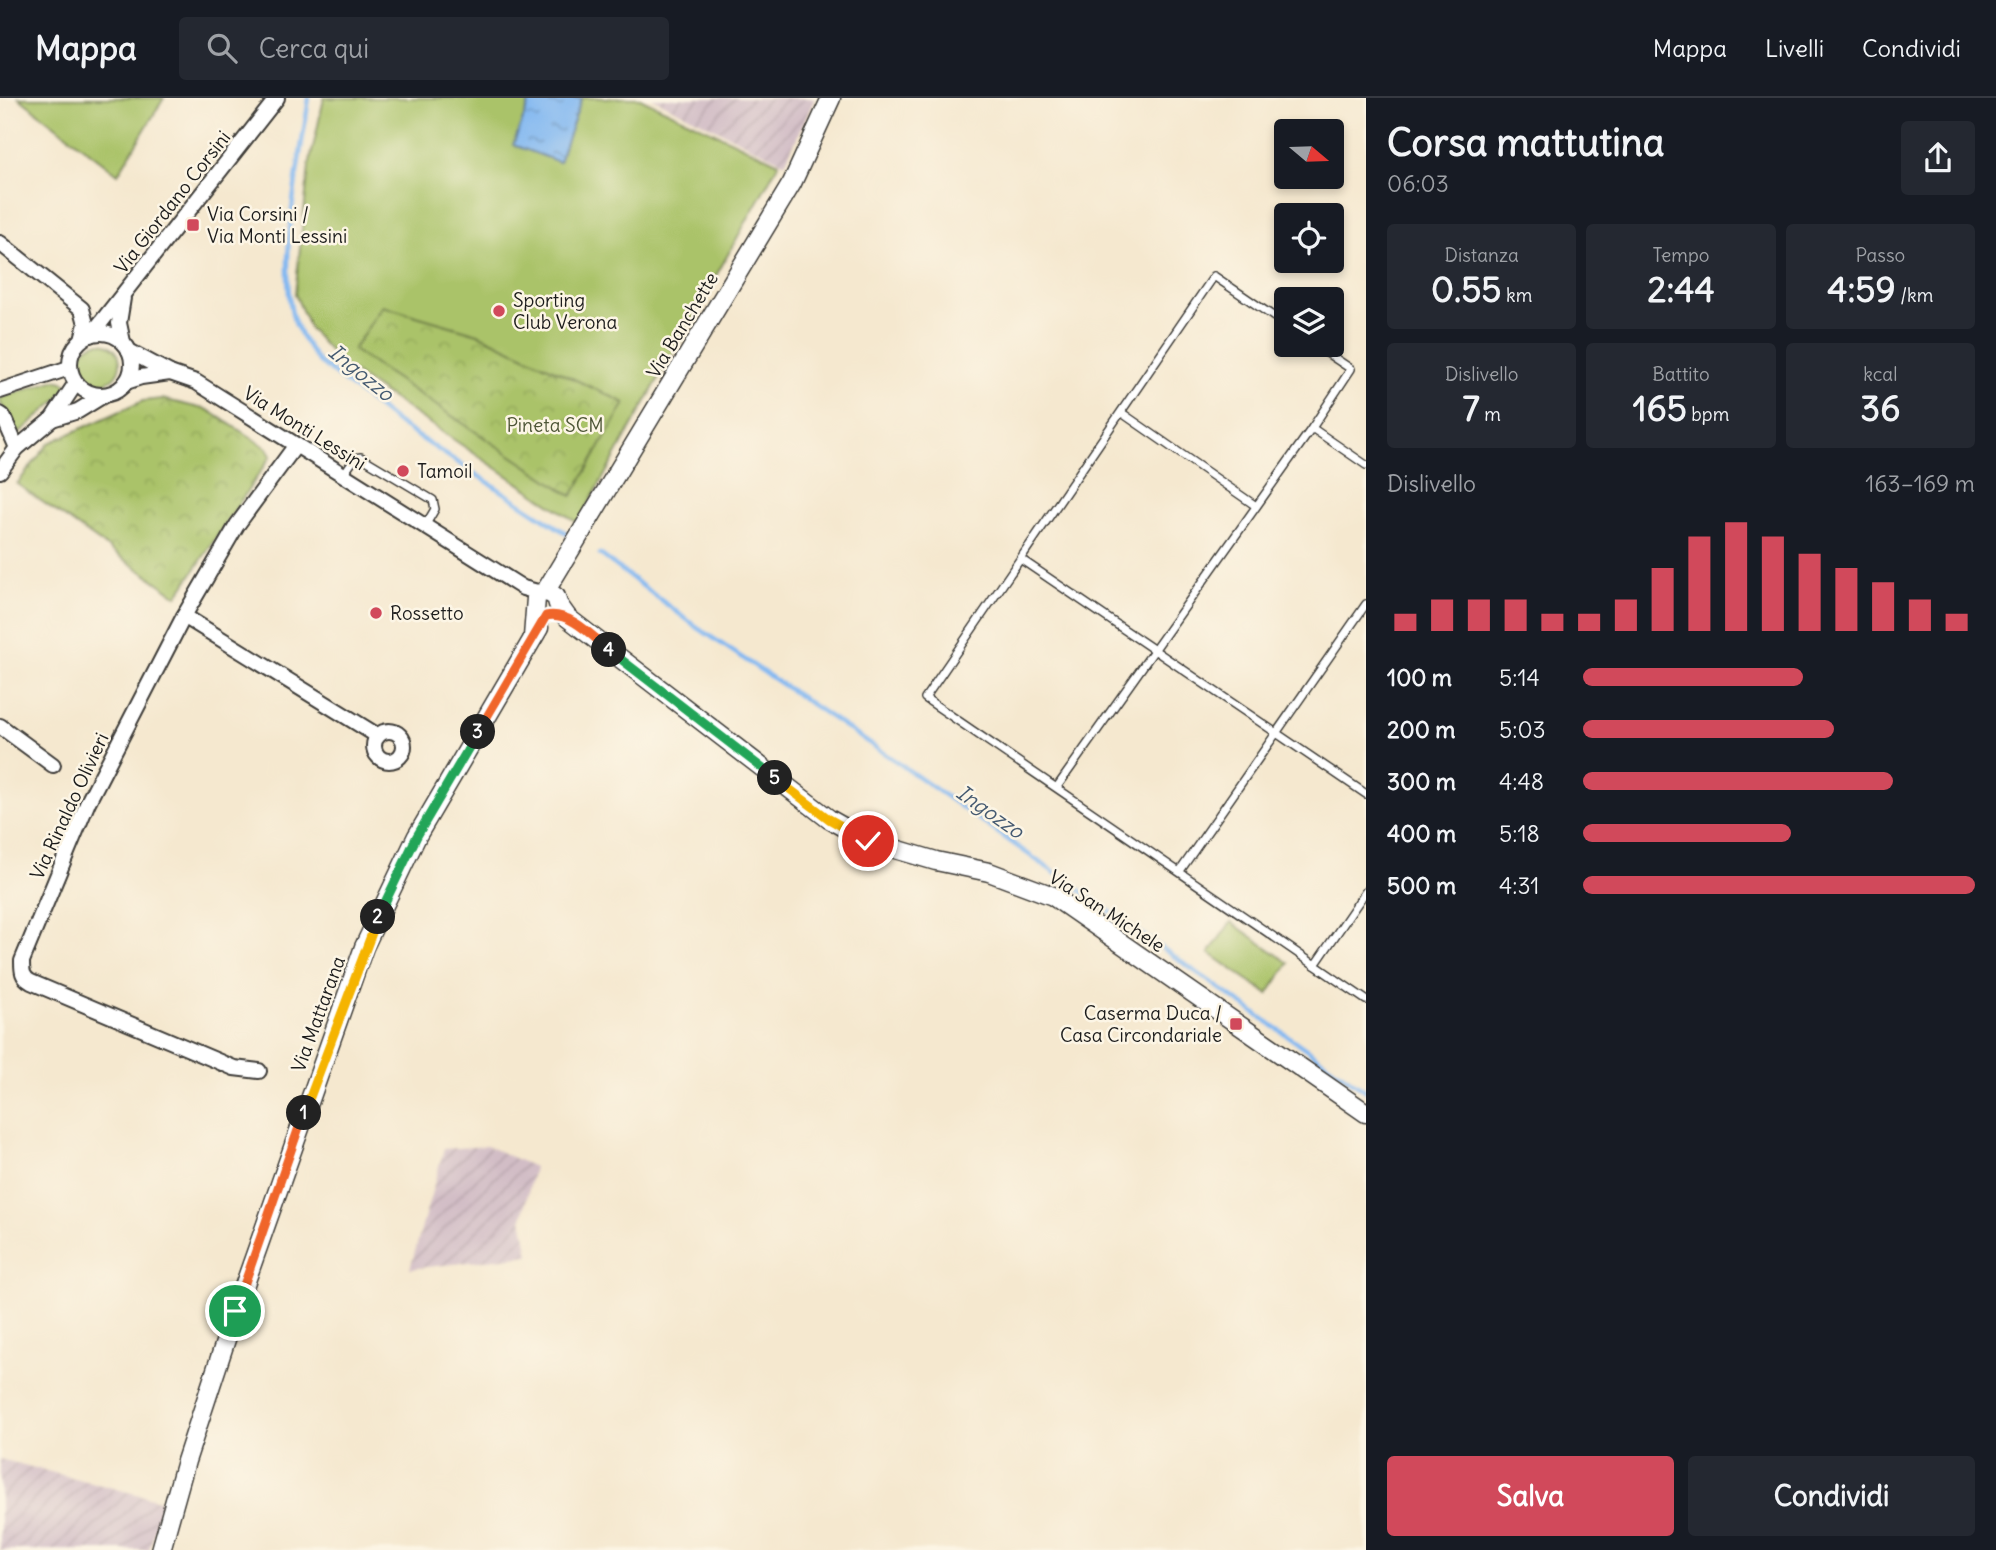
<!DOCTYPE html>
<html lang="it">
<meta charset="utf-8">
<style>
:root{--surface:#171b24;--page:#242831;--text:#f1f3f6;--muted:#9ea1a6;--line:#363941;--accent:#d1495b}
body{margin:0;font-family:Delius,sans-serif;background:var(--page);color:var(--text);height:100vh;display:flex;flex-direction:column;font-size:26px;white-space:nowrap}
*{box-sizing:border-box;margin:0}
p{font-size:23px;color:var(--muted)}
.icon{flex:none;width:38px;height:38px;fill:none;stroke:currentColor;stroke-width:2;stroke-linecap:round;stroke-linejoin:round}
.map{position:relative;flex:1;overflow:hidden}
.side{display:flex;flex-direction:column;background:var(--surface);width:630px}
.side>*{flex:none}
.needle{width:46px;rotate:109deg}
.controls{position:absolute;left:1274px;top:21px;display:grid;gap:14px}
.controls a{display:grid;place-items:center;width:70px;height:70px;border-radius:7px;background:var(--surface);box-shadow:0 4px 10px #0003;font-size:35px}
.pin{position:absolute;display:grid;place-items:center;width:60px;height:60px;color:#fff;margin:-30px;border:4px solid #fff;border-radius:50%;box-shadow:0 2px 7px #0007}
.km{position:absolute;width:35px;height:35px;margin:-18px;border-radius:50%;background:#222;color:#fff;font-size:19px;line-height:35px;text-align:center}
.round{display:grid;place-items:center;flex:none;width:74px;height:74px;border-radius:7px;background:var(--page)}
.head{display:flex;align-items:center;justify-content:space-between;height:119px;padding:0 21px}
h1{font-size:38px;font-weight:800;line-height:52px}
.stats{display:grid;grid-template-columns:repeat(3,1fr);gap:10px;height:119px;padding:7px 21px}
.stats div{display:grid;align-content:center;border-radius:7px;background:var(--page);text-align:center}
.stats b{font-size:35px;font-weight:800}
.stats small{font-size:19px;font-weight:400}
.stats p{font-size:19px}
.chart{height:196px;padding:14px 21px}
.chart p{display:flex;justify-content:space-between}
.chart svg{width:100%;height:126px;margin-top:7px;stroke:var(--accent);stroke-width:6}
.cta{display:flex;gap:14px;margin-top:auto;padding:14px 21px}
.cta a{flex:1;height:80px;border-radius:7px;background:var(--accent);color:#fff;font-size:28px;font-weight:800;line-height:80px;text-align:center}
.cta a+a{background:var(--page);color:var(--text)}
ul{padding:0 21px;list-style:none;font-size:23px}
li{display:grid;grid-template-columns:112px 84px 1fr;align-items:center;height:52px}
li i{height:18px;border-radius:9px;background:var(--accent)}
header{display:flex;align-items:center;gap:42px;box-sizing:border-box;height:98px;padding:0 35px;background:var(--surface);border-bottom:2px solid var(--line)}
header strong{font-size:33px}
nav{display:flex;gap:38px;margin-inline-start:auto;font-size:24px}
.search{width:490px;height:63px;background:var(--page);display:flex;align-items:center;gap:18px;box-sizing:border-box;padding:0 24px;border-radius:7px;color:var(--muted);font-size:26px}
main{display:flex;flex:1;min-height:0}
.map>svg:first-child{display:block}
.industrial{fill:url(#industrial-furrows)}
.green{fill:#aac369;stroke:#637042;stroke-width:2}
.park{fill:url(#park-crowns);stroke:#637042;stroke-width:2}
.water{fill:url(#water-ripples);stroke:#4f6a86;stroke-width:2}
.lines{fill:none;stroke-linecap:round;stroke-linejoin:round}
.stream{stroke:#82b8f1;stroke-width:4.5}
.service-casing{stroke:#3d3b37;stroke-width:10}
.minor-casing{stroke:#3d3b37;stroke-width:18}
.tertiary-casing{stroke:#3d3b37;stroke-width:21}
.service{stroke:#fff;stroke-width:7}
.minor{stroke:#fff;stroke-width:14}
.tertiary{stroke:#fff;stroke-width:18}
.split-1-casing{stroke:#fff;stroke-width:14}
.split-2-casing{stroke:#fff;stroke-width:14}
.split-3-casing{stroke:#fff;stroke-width:14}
.split-4-casing{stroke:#fff;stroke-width:14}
.split-5-casing{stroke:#fff;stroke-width:14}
.split-6-casing{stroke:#fff;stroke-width:14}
.split-1{stroke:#f0652b;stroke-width:9}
.split-2{stroke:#f5b400;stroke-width:9}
.split-3{stroke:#22a559;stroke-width:9}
.split-4{stroke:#f0652b;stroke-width:9}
.split-5{stroke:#22a559;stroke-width:9}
.split-6{stroke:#f5b400;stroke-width:9}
.poi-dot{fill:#d1495b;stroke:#fcf5e5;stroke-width:2.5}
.labels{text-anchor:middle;stroke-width:5;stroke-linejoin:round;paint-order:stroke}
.street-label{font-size:19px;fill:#1c1c1c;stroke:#fcf5e5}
.poi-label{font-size:19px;fill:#1c1c1c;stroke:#fcf5e5;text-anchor:start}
.park-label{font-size:19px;fill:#4e5637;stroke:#fcf5e5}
.water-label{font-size:21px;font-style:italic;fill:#455a71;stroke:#fcf5e5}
</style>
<header>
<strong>Mappa</strong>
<div class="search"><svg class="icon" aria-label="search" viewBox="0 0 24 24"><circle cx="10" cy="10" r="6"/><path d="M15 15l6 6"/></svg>Cerca qui</div>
<nav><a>Mappa</a><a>Livelli</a><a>Condividi</a></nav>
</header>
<main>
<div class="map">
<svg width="1366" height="1452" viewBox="0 0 1366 1452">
<defs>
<pattern id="industrial-furrows" width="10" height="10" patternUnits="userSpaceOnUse" patternTransform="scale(1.75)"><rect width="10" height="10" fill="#d2bdc6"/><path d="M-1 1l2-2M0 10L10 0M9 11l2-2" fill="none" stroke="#b4a2aa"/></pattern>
<pattern id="park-crowns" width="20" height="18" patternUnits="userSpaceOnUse" patternTransform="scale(1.75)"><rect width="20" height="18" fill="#aac369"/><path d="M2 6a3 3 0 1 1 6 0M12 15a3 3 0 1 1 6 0" fill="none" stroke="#92a75a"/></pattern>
<pattern id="water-ripples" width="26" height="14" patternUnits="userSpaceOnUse" patternTransform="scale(1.75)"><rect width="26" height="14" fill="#82b8f1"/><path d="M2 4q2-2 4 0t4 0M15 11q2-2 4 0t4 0" fill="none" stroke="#6a95c2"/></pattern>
</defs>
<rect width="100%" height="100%" fill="#fcf5e5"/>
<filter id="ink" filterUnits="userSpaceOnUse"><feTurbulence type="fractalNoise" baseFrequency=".0143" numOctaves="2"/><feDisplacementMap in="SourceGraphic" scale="14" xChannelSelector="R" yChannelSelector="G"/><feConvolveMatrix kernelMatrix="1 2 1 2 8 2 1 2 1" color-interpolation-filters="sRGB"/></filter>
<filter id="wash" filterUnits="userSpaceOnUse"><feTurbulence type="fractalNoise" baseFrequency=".00686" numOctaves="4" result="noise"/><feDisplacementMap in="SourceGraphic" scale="28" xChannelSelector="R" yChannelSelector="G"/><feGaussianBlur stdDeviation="1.57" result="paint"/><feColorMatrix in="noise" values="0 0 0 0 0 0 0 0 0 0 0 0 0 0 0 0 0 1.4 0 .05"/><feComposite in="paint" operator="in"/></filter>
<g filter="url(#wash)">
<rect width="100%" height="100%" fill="#f5e8cf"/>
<!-- industrial -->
<g class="industrial">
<path d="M652 0H815L785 65Z"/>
<path d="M487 1048 534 1069 522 1120 529 1157 410 1171 444 1051Z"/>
<path d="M0 1361 163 1403 149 1452H0Z"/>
</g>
<!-- green -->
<g class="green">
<path d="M19 0H164L118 76Z"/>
<path d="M324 0H640L779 65 578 425 341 266 310 231 295 196 309 68Z"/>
<circle cx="100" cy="265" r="20"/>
<path d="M56 282 66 285 67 290 56 303 16 338C14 322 0 313 0 300Z"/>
<path d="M1231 824 1289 865 1268 896 1209 855Z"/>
</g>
<!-- park -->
<g class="park">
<path d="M382 208 478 236 625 305 572 398 353 252Z"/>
<path d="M162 301 208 312 267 350 271 358 177 498 17 386 49 345 143 303Z"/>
</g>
<!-- water -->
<path class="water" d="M531 0H582L559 64 513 47Z"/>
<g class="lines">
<!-- stream -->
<g class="stream">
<path d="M309 0C300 62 279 156 292 216 296 232 309 250 318 263L399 326 572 439"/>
<path d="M600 456 698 530 897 664 1366 993"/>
</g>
</g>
</g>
<g filter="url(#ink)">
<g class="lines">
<!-- service casing -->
<g class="service-casing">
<g id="service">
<path d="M1286 227 1214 178 925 600 1366 902"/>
<path d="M1122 315 1256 408"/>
<path d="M1312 330 1366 367"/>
<path d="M343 377 355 360 361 359 433 402 435 411 425 428"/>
<path d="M1022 462 1366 696"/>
<path d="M1057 689 1312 330 1351 271 1315 247"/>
<path d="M1180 773 1366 506"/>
<path d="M1315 867 1366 793"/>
</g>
</g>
<!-- minor casing -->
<g class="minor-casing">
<g id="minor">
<path d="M0 145 82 211 86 226 82 241"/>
<circle cx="101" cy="266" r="31"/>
<path d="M91 237 277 0"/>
<path d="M123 244 119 225 123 200"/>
<path d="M129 253 170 275 196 284 523 490 541 495"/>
<path d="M126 284 141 279 170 275"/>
<path d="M0 293 69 270"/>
<path d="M0 316 3 318 17 350"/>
<path d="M52 321 78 313 104 297"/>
<path d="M0 373 17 350 52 321 76 285"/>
<path d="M184 518 378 638"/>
<path d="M0 628 53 667"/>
<circle cx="389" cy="648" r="15"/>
<path d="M259 973 234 970 31 884C22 879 22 873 22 863L88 704 184 518 237 427 296 347"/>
</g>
</g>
<!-- tertiary casing -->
<g class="tertiary-casing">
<g id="tertiary">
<path d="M545 494 792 85 831 0"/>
<path d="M533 539 536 500 541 495 548 494 556 499 558 506 568 520 829 721 868 743 936 763 989 774 1053 798 1366 1015"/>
<path d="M161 1452 186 1363 235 1214 364 849 417 738 539 530"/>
</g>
</g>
<!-- service -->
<use href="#service" class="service"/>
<!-- minor -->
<use href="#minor" class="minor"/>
<!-- tertiary -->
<use href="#tertiary" class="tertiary"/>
</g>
</g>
<g class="lines" filter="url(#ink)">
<!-- split-1 casing -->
<g class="split-1-casing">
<path id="split-1" d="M235 1213 304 1015"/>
</g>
<!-- split-2 casing -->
<g class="split-2-casing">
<path id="split-2" d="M304 1015 378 819"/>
</g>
<!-- split-3 casing -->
<g class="split-3-casing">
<path id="split-3" d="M378 819 417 738 478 634"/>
</g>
<!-- split-4 casing -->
<g class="split-4-casing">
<path id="split-4" d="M478 634 546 518C570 513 592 538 609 552"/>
</g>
<!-- split-5 casing -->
<g class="split-5-casing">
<path id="split-5" d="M609 552 775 680"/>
</g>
<!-- split-6 casing -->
<g class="split-6-casing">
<path id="split-6" d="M775 680 829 721 868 743"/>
</g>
<!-- split-1 -->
<use href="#split-1" class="split-1"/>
<!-- split-2 -->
<use href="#split-2" class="split-2"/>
<!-- split-3 -->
<use href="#split-3" class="split-3"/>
<!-- split-4 -->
<use href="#split-4" class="split-4"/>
<!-- split-5 -->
<use href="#split-5" class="split-5"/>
<!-- split-6 -->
<use href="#split-6" class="split-6"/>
</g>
<!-- markers -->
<g class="poi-dot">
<rect x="186" y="120" width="14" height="14" rx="3.5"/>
<circle cx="499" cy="213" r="7"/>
<circle cx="403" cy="373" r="7"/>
<circle cx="376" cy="515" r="7"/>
<rect x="1229" y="919" width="14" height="14" rx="3.5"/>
</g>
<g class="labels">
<!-- street labels -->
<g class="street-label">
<text transform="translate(172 104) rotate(-52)" y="7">Via Giordano Corsini</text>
<text transform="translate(682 227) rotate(-59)" y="7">Via Banchette</text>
<text transform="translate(305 330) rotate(32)" y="7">Via Monti Lessini</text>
<text transform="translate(69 708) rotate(-65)" y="7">Via Rinaldo Olivieri</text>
<text transform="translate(1107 813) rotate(33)" y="7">Via San Michele</text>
<text transform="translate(318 916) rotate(-70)" y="7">Via Mattarana</text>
</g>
<!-- poi labels -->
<g class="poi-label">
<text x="207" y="123">Via Corsini /<tspan x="207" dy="22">Via Monti Lessini</tspan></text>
<text x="513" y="209">Sporting<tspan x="513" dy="22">Club Verona</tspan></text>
<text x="417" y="380">Tamoil</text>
<text x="390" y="522">Rossetto</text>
<text x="1222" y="922" text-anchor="end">Caserma Duca /<tspan x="1222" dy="22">Casa Circondariale</tspan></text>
</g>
<!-- park labels -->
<g class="park-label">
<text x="555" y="334">Pineta SCM</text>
</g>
<!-- water labels -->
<g class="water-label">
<text transform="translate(361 275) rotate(39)" y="7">Ingozzo</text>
<text transform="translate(990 714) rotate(35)" y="7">Ingozzo</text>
</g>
</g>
</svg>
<div class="controls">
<a><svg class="needle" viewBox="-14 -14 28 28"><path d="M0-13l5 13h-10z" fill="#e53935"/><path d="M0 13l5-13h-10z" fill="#9ea1a6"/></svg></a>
<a><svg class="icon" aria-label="locate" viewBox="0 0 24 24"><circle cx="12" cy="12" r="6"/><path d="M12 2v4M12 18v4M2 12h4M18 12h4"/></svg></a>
<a><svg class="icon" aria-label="layers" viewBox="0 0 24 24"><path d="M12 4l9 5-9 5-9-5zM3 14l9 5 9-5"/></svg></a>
</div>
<div class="pin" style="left:235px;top:1213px;background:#1e9e55"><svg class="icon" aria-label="arrive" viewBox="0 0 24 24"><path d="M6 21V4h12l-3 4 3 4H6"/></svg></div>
<div class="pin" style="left:868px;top:743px;background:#d93025"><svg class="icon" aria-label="check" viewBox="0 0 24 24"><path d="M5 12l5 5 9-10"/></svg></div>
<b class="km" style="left:304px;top:1015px">1</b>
<b class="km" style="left:378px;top:819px">2</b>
<b class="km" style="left:478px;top:634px">3</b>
<b class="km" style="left:609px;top:552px">4</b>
<b class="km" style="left:775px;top:680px">5</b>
</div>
<section class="side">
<div class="head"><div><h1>Corsa mattutina</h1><p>06:03</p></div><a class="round"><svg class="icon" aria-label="share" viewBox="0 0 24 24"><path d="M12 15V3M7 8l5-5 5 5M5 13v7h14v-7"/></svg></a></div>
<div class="stats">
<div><p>Distanza</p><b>0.55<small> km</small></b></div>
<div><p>Tempo</p><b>2:44</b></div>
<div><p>Passo</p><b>4:59<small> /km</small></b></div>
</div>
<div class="stats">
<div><p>Dislivello</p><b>7<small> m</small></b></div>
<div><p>Battito</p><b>165<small> bpm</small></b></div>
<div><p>kcal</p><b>36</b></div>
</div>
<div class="chart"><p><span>Dislivello</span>163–169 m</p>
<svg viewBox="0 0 160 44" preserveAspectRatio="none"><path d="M5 44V38M15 44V33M25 44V33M35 44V33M45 44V38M55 44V38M65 44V33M75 44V22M85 44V11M95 44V6M105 44V11M115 44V17M125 44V22M135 44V27M145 44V33M155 44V38"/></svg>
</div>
<ul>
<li><b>100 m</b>5:14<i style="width:56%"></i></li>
<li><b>200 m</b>5:03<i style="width:64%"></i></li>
<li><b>300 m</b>4:48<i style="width:79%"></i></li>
<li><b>400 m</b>5:18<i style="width:53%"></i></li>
<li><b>500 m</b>4:31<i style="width:100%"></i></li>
</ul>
<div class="cta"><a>Salva</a><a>Condividi</a></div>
</section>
</main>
